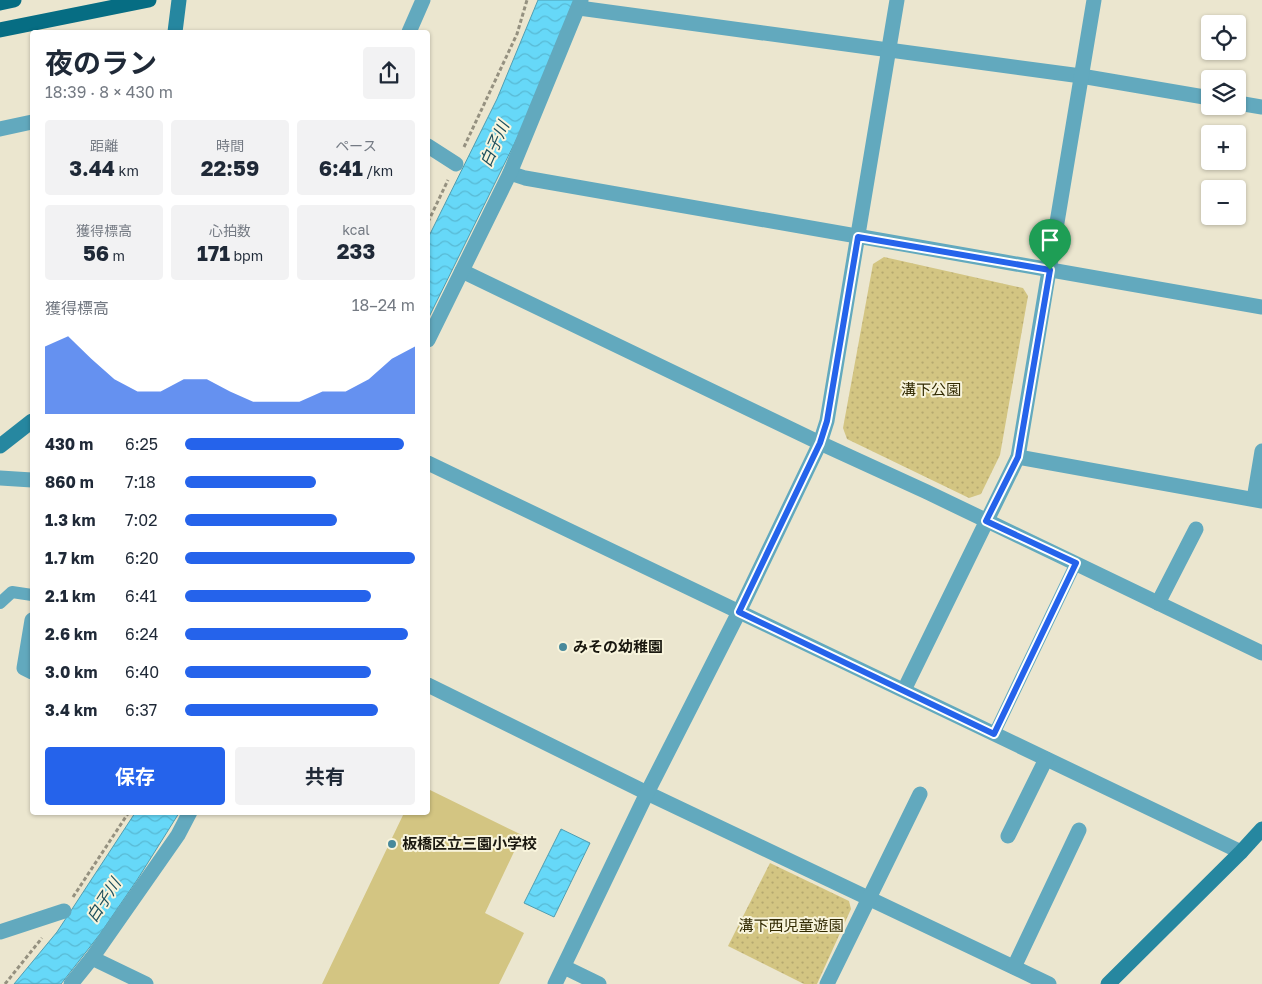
<!DOCTYPE html>
<html lang="ja">
<meta charset="utf-8">
<style>
:root{--surface:#fff;--page:#f2f2f3;--text:#1f2937;--muted:#747a83;--accent:#2563eb}
body{margin:0;font-family:"Golos Text","Noto Sans JP",sans-serif;background:var(--page);color:var(--text);height:100vh;display:flex;flex-direction:column;font-size:19px;white-space:nowrap}
*{box-sizing:border-box;margin:0}
p{font-size:16px;color:var(--muted)}
.icon{flex:none;width:28px;height:28px;fill:none;stroke:currentColor;stroke-width:2;stroke-linecap:round;stroke-linejoin:round}
.map{position:relative;flex:1;overflow:hidden}
.sheet{position:absolute;left:30px;top:30px;width:400px;height:785px;display:flex;flex-direction:column;background:var(--surface);border-radius:5px;box-shadow:0 1px 4px #0004}
.sheet>*{flex:none}
.tools{position:absolute;left:1201px;top:15px;display:grid;gap:10px}
.tools a{display:grid;place-items:center;width:45px;height:45px;border-radius:5px;background:var(--surface);box-shadow:0 1px 4px #0004;font-size:25px}
.pin{position:absolute;display:grid;place-items:center;width:42px;height:42px;color:#fff;margin:-51px -21px;border-radius:50% 50% 50% 0;rotate:-45deg;box-shadow:0 0 5px #0007}
.pin .icon{rotate:45deg}
.round{display:grid;place-items:center;flex:none;width:52px;height:52px;border-radius:5px;background:var(--page)}
.summary{display:flex;align-items:center;justify-content:space-between;height:85px;padding:0 15px}
h1{font-size:28px;font-weight:700;line-height:38px}
.figures{display:grid;grid-template-columns:repeat(3,1fr);gap:8px;height:85px;padding:5px 15px}
.figures div{display:grid;align-content:center;border-radius:5px;background:var(--page);text-align:center}
.figures b{font-size:21px;font-weight:700}
.figures small{font-size:14px;font-weight:400}
.figures p{font-size:14px}
.chart{height:140px;padding:10px 15px}
.chart p{display:flex;justify-content:space-between}
.chart svg{width:100%;height:90px;margin-top:5px;fill:var(--accent);opacity:.7}
.button{display:flex;gap:10px;margin-top:auto;padding:10px 15px}
.button a{flex:1;height:58px;border-radius:5px;background:var(--accent);color:#fff;font-size:20px;font-weight:700;line-height:58px;text-align:center}
.button a+a{background:var(--page);color:var(--text)}
ul{padding:0 15px;list-style:none;font-size:16px}
li{display:grid;grid-template-columns:80px 60px 1fr;align-items:center;height:38px}
li i{height:12px;border-radius:6px;background:var(--accent)}
.map>svg:first-child{display:block}
.green{fill:url(#green-dots)}
.pitch{fill:#d3c582}
.water{fill:url(#water-waves);stroke:#4f9eb2}
.lines{fill:none;stroke-linecap:round;stroke-linejoin:round}
.path{stroke:#959180;stroke-width:3;stroke-dasharray:4 2.5;stroke-linecap:butt}
.lane{stroke:#62a9be;stroke-width:12}
.street{stroke:#62a9be;stroke-width:15}
.secondary{stroke:#2687a0;stroke-width:15}
.primary{stroke:#066d83;stroke-width:15}
.route-casing{stroke:#fff;stroke-width:10}
.route{stroke:#2563eb;stroke-width:6}
.poi-dot{fill:#48899b;stroke:#f8f4dc;stroke-width:2}
.labels{text-anchor:middle;stroke-width:4;stroke-linejoin:round;paint-order:stroke}
.park-label{font-size:15px;fill:#322a02;stroke:#f8f4dc}
.poi-label{font-size:15px;font-weight:bold;fill:#1a1810;stroke:#f8f4dc;text-anchor:start}
.water-label{font-size:16px;font-style:italic;fill:#1d4f5c;stroke:#f8f4dc}
</style>
<div class="map">
<svg width="1262" height="984" viewBox="0 0 1262 984">
<defs>
<pattern id="green-dots" width="8" height="8" patternUnits="userSpaceOnUse" patternTransform="scale(1.25)"><rect width="8" height="8" fill="#d3c582"/><path d="M2 2h.1M6 6h.1" fill="none" stroke="#b5a86f" stroke-width="1.8" stroke-linecap="round"/></pattern>
<pattern id="water-waves" width="16" height="10" patternUnits="userSpaceOnUse" patternTransform="scale(1.25)"><rect width="16" height="10" fill="#66d8f8"/><path d="M0 5q4-4 8 0t8 0" fill="none" stroke="#58b9d4"/></pattern>
</defs>
<rect width="100%" height="100%" fill="#ebe6cf"/>
<!-- green -->
<g class="green">
<path d="M884 257 1023 288 1028 296 1000 455 981 494 969 498 847 439 843 428 873 264Z"/>
<path d="M770 863 849 901 851 909 817 984H804L728 946Z"/>
</g>
<!-- pitch -->
<path class="pitch" d="M428 789 522 835 485 913 524 933 499 984H322L404 813 428 812Z"/>
<!-- water -->
<g class="water">
<path d="M538 0H575L528 116 428 319V238L497 99Z"/>
<path d="M135 813H179L137 880 100 934 61 984H14L57 932Z"/>
<path d="M561 829 590 843 554 917 524 903Z"/>
</g>
<g class="lines">
<!-- path -->
<g class="path">
<path d="M464 147 517 34 527 0"/>
<path d="M428 222 448 180"/>
<path d="M73 897 129 812"/>
<path d="M5 984 42 938"/>
</g>
<!-- lane -->
<g class="lane">
<path d="M0 603 12 592 32 595"/>
<path d="M994 734 1076 563"/>
</g>
<!-- street -->
<g class="street">
<path d="M579 8 1081 76 1210 98"/>
<path d="M409 32 423 0"/>
<path d="M1238 103 1262 107"/>
<path d="M0 129 32 122"/>
<path d="M428 146 456 164"/>
<path d="M510 173 525 178 1262 307"/>
<path d="M462 271 820 443 927 492 1262 653"/>
<path d="M428 340 510 173 581 0"/>
<path d="M1018 457 1262 501"/>
<path d="M428 463 1241 852"/>
<path d="M0 478 32 480"/>
<path d="M1254 499 1262 451"/>
<path d="M1158 603 1196 529"/>
<path d="M32 620 24 668 32 672"/>
<path d="M428 685 647 793 1049 984"/>
<path d="M904 690 1018 457 1094 0"/>
<path d="M1008 836 1046 759"/>
<path d="M0 932 64 911"/>
<path d="M92 958 146 984"/>
<path d="M564 967 599 984"/>
<path d="M1014 967 1079 830"/>
<path d="M71 984 92 958 178 835 190 812"/>
<path d="M555 984 647 793 739 612 820 443 827 421 897 0"/>
<path d="M827 984 920 794"/>
</g>
<!-- secondary -->
<g class="secondary">
<path d="M175 32 179 0"/>
<path d="M0 446 32 421"/>
<path d="M1108 984 1241 852 1262 829"/>
</g>
<!-- primary -->
<g class="primary">
<path d="M0 3 14 0"/>
<path d="M0 30 149 0"/>
</g>
</g>
<g class="lines">
<!-- route casing -->
<g class="route-casing">
<path id="route" d="M858 237 1050 270 1018 457 986 521 1076 563 994 734 739 612 820 443 827 421Z"/>
</g>
<!-- route -->
<use href="#route" class="route"/>
</g>
<!-- markers -->
<g class="poi-dot">
<circle cx="563" cy="647" r="5"/>
<circle cx="392" cy="844" r="5"/>
</g>
<g class="labels">
<!-- park labels -->
<g class="park-label">
<text x="931" y="395">溝下公園</text>
<text x="791" y="931">溝下西児童遊園</text>
</g>
<!-- poi labels -->
<g class="poi-label">
<text x="573" y="652">みその幼稚園</text>
<text x="402" y="849">板橋区立三園小学校</text>
</g>
<!-- water labels -->
<g class="water-label">
<text transform="translate(494 144) rotate(-66)" y="6">白子川</text>
<text transform="translate(103 900) rotate(-57)" y="6">白子川</text>
</g>
</g>
</svg>
<div class="tools">
<a><svg class="icon" aria-label="locate" viewBox="0 0 24 24"><circle cx="12" cy="12" r="6"/><path d="M12 2v4M12 18v4M2 12h4M18 12h4"/></svg></a>
<a><svg class="icon" aria-label="layers" viewBox="0 0 24 24"><path d="M12 4l9 5-9 5-9-5zM3 14l9 5 9-5"/></svg></a>
<a>+</a>
<a>−</a>
</div>
<div class="pin" style="left:1050px;top:270px;background:#1e9e55"><svg class="icon" aria-label="arrive" viewBox="0 0 24 24"><path d="M6 21V4h12l-3 4 3 4H6"/></svg></div>
<section class="sheet">
<div class="summary"><div><h1>夜のラン</h1><p>18:39 · 8 × 430 m</p></div><a class="round"><svg class="icon" aria-label="share" viewBox="0 0 24 24"><path d="M12 15V3M7 8l5-5 5 5M5 13v7h14v-7"/></svg></a></div>
<div class="figures">
<div><p>距離</p><b>3.44<small> km</small></b></div>
<div><p>時間</p><b>22:59</b></div>
<div><p>ペース</p><b>6:41<small> /km</small></b></div>
</div>
<div class="figures">
<div><p>獲得標高</p><b>56<small> m</small></b></div>
<div><p>心拍数</p><b>171<small> bpm</small></b></div>
<div><p>kcal</p><b>233</b></div>
</div>
<div class="chart"><p><span>獲得標高</span>18–24 m</p>
<svg viewBox="0 0 160 44" preserveAspectRatio="none"><path d="M0 44V11L10 6L20 17L30 27L40 33L50 33L60 27L70 27L80 33L90 38L100 38L110 38L120 33L130 33L140 27L150 17L160 11V44z"/></svg>
</div>
<ul>
<li><b>430 m</b>6:25<i style="width:95%"></i></li>
<li><b>860 m</b>7:18<i style="width:57%"></i></li>
<li><b>1.3 km</b>7:02<i style="width:66%"></i></li>
<li><b>1.7 km</b>6:20<i style="width:100%"></i></li>
<li><b>2.1 km</b>6:41<i style="width:81%"></i></li>
<li><b>2.6 km</b>6:24<i style="width:97%"></i></li>
<li><b>3.0 km</b>6:40<i style="width:81%"></i></li>
<li><b>3.4 km</b>6:37<i style="width:84%"></i></li>
</ul>
<div class="button"><a>保存</a><a>共有</a></div>
</section>
</div>
